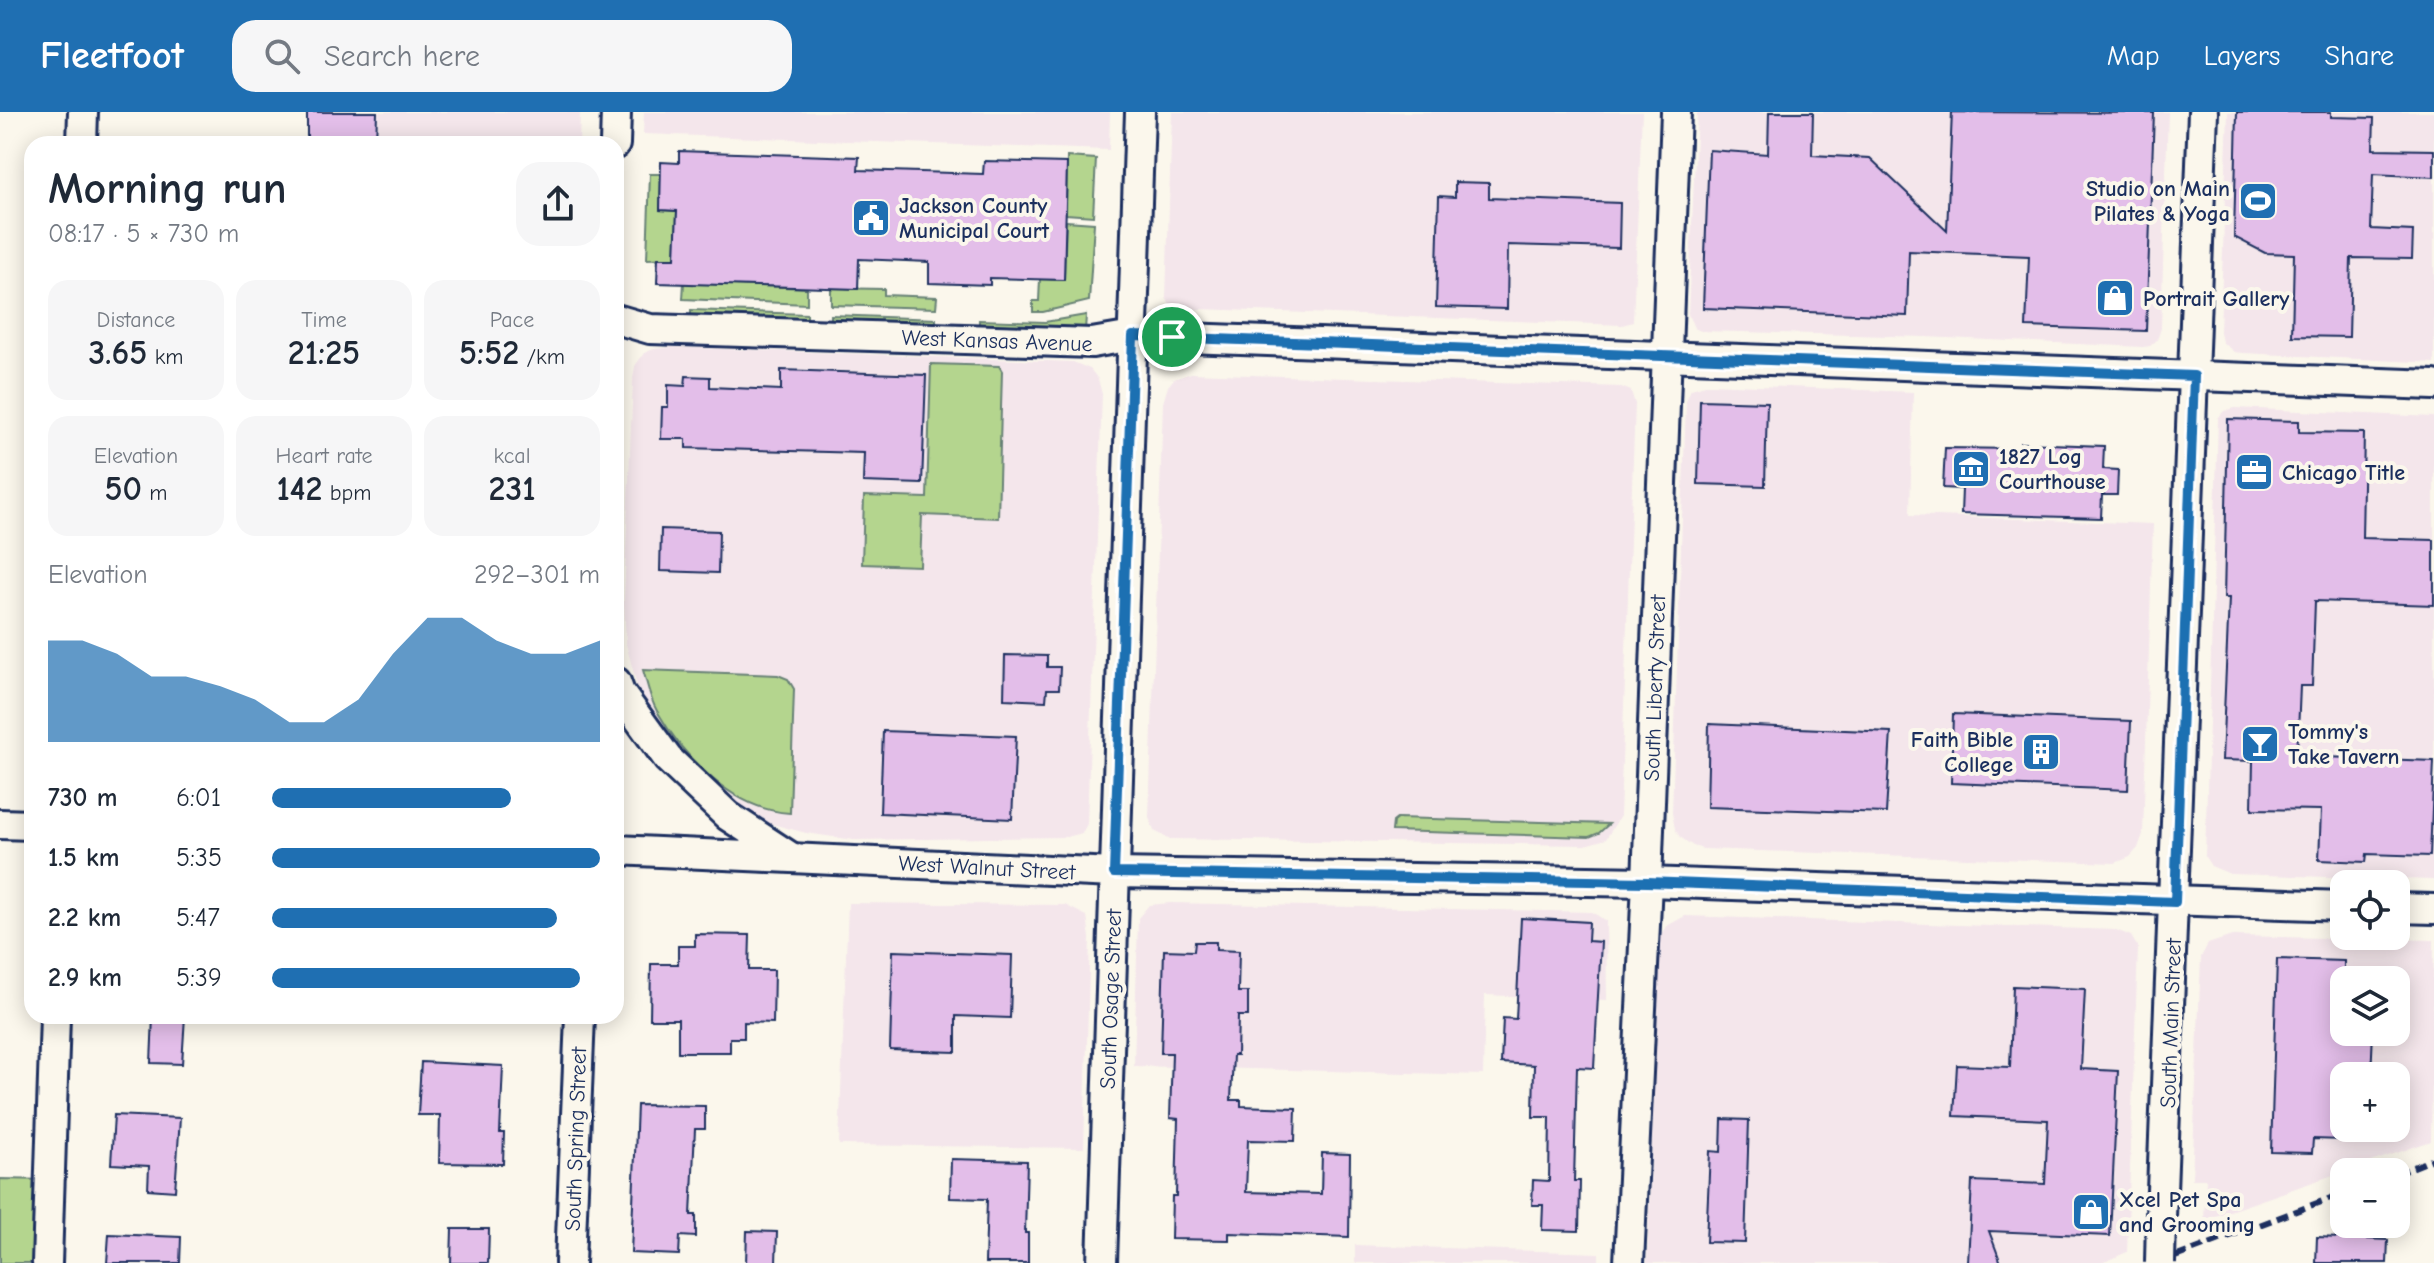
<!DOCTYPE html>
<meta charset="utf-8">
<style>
:root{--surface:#fff;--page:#f6f6f7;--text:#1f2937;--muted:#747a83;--accent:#1f6fb2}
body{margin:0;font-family:"Comic Neue",sans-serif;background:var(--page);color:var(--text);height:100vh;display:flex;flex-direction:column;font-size:30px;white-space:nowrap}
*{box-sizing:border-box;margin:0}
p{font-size:26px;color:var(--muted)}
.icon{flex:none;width:44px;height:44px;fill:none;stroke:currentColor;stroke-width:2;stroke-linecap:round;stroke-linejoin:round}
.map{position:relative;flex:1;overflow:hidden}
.panel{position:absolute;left:24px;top:24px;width:600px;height:888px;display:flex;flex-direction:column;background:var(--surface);border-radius:24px;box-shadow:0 4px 20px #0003}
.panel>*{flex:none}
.controls{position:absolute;left:2330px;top:758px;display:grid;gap:16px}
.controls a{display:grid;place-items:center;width:80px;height:80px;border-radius:16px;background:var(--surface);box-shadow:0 4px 20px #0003;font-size:40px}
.pin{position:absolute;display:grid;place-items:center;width:68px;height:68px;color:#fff;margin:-34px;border:4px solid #fff;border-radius:50%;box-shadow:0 2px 8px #0007}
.round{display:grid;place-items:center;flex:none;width:84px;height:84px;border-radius:24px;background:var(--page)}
.summary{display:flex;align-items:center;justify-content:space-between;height:136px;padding:0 24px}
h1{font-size:44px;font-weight:700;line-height:60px}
.figures{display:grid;grid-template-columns:repeat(3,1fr);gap:12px;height:136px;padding:8px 24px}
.figures div{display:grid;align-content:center;border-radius:20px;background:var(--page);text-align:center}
.figures b{font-size:34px;font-weight:700}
.figures small{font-size:22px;font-weight:400}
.figures p{font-size:22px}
.chart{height:224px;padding:16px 24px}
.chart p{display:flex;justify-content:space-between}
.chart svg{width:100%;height:144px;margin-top:8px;fill:var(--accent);opacity:.7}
ul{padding:0 24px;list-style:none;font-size:26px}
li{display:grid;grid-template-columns:128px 96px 1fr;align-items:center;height:60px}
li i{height:20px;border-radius:10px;background:var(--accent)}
header{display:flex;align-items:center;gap:48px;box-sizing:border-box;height:112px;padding:0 40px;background:var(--accent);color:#fff}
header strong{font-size:38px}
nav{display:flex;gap:44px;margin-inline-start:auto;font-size:28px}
.search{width:560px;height:72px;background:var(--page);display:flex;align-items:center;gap:20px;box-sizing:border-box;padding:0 28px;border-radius:24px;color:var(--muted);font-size:30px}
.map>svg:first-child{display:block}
.built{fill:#f4e6eb;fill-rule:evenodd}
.green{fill:#b4d58e;stroke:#688276;stroke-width:2}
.building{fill:#e3bee9;stroke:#1b2f5e;stroke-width:2}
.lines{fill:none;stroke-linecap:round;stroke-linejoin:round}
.minor-casing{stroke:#1b2f5e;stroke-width:34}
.minor{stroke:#fbf7ec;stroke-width:28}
.rail{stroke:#1b2f5e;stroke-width:6;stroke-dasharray:12 6;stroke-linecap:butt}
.minor-bridge-casing{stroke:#1b2f5e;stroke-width:34;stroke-linecap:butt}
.minor-bridge{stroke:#fbf7ec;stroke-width:28}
.route-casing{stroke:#fff;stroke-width:16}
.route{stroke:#1f6fb2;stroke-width:10}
.labels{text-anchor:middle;stroke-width:8;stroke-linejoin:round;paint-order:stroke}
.poi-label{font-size:22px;font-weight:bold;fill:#1b2f5e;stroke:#fbf7ec;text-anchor:start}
.street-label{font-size:22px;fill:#1b2f5e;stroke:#fbf7ec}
</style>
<header>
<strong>Fleetfoot</strong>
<div class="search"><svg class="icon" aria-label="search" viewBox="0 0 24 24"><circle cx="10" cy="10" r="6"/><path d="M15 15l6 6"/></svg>Search here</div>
<nav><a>Map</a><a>Layers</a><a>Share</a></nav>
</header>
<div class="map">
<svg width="2434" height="1151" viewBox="0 0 2434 1151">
<rect width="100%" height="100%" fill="#fbf7ec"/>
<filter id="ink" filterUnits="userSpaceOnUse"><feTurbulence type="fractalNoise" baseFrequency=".0125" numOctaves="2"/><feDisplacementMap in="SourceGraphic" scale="16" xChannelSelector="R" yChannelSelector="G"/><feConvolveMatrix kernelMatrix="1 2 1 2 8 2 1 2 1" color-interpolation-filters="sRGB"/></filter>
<g filter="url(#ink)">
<!-- built -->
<g class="built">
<path d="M378 0H580L579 32H377Z"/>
<path d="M644 0H1110L1109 38 643 22Z"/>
<path d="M1172 0H1642L1633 210 1622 213 1173 196 1166 186Z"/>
<path d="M1697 0H2168L2161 216 2157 228 2150 234 2143 235 1925 225 1701 219 1694 216 1688 202Z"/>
<path d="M2228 0H2434V251L2243 241 2234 240 2222 230 2220 220Z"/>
<path d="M672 235 1073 250 1090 257 1098 267 1102 282 1087 712 1082 721 1067 725 854 728 806 721 768 711 751 704 713 680 652 607 639 581 626 532 624 488 633 266 635 254 644 241 654 237Z"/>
<path d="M1191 261 1621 275 1631 279 1635 292 1620 704 1606 727 1585 733 1170 727 1154 719 1149 705 1163 291 1168 274 1174 267Z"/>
<path d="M1709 272 1913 280 1910 403 2153 412 2143 722 2138 736 2130 745 2115 751 1703 737 1693 734 1680 725 1675 717 1672 701 1686 289 1691 277Z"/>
<path d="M2235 296 2434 305V768L2230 762 2211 754 2205 745 2218 306 2224 299Z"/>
<path d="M848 791 1065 793 1087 804 1090 826 1084 1036 839 1033Z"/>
<path d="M1170 791 1592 800 1606 809 1607 888 1485 883 1483 963 1134 954 1138 806 1149 793Z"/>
<path d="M1685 804 2116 818 2131 824 2138 836 2127 1140 2102 1151H1647L1660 826 1667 814Z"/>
<path d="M2232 824 2434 828 2431 1029 2204 1108 2206 1067H2192L2201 845 2208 832ZM2344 868H2396V920H2344ZM2344 964H2396V1016H2344Z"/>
<path d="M1355 1133 1599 1141V1151H1355Z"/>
</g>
<!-- green -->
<g class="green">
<path d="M1067 45 1096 47 1093 104 1066 102Z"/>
<path d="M650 62H661L660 98 677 99 675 146 647 147Z"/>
<path d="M1066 109 1094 111 1089 189 1043 200H1033V189H1039L1040 167 1064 168Z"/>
<path d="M684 171 807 176V192L683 187Z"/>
<path d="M831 176 884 177V183L937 185 936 196 831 193Z"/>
<path d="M691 198 807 202V209L691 205Z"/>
<path d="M831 203 936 207V213L831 209Z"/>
<path d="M1086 203 1085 219 979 215V208L1045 210Z"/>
<path d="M931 252 999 254 1002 259 998 406 922 403 920 454 862 452 864 384 927 386Z"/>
<path d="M643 558 778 563 788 567 794 577 790 701C733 698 684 646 657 599 650 587 647 571 643 558Z"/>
<path d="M1398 706 1609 712 1599 721 1589 725 1392 719 1393 710Z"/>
<path d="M0 1067 50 1068 47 1151H0Z"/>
</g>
<!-- building -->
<g class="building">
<path d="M307 0H377L376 32H307Z"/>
<path d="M1769 0H1813L1812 43 1870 46 1947 119 1952 0 2154 1 2146 219 2026 215 2029 144 1909 139 1907 204 1703 196 1709 38 1768 42Z"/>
<path d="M2237 0H2331V5L2374 6 2373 37 2434 38V65L2373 62 2371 117 2413 119 2412 147 2351 146 2349 225 2292 224 2294 142 2265 141 2234 125Z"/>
<path d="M679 39 859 45 858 58 983 62 984 49 1067 51 1064 168 990 166V173L929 171V150L859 147 858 177 657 171 658 146H675L677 99 660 98 661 50 679 51Z"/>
<path d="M1455 70 1489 71V86L1620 91 1619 136 1508 133 1507 197 1436 195 1439 84 1455 85Z"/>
<path d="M781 258 926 263 922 372 863 370 864 341 686 336V327H661L662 295H668V273L685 274 686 264 710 265V275L781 278Z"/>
<path d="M1700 288 1767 290 1765 374 1698 372Z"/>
<path d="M2228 307 2299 309V320L2364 321 2362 426 2434 428V493L2315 489 2312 574H2300L2297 644 2434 649 2430 744 2367 742 2366 750 2319 748 2321 698 2252 697 2253 649 2222 648 2229 486H2224Z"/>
<path d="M2021 331 2104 334 2103 357 2118 358 2117 383H2102L2101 406 1961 402 1962 377 1943 376 1945 336 2020 337Z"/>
<path d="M661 417 719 419 718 461 660 459Z"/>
<path d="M1005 543 1047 544V555H1060L1059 577H1047L1046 589 1004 587Z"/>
<path d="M1953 602 2131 609 2128 678 1951 671Z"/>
<path d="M1709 612 1891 620 1886 701 1707 695Z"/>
<path d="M883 619 1016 624 1012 707 880 701Z"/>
<path d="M1521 806 1589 810 1588 829 1601 830 1594 956 1577 955 1574 1069H1580L1579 1119 1542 1118 1543 1093H1532L1533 1068 1549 1069 1550 1005H1533L1534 953 1501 951 1503 906 1516 907Z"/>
<path d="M695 822 750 823 749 858H774L773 911 744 910V926H730V940H678V907H650L651 852H678V834H695Z"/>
<path d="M1195 830H1216V838L1239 839 1238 880H1248V904H1238L1237 943H1233L1231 988H1241V994L1296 996 1295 1029 1248 1028 1246 1080 1321 1082 1322 1041 1350 1042 1349 1125 1229 1121V1128L1171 1127 1172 1084H1176L1178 1007 1170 1006 1172 941H1161L1164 838 1194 839Z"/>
<path d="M893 839 1012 843 1010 906 956 904V940L890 938Z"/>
<path d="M2277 847 2344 849V920H2373L2371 964H2344V1028L2313 1027 2312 1041 2271 1040Z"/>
<path d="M2013 874 2085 877 2081 957 2118 959 2110 1124 1989 1119 2001 1151H1968L1972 1069 2045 1072 2048 1008 1954 1004 1957 953 2010 955Z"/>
<path d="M153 904H185L182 952 151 951Z"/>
<path d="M421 950 503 954 500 1021H504L503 1052 439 1051 440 1003H418Z"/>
<path d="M637 993 705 994V1017H695L691 1103H696V1125L680 1124 679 1143 631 1141Z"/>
<path d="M114 1003 180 1006 175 1079 148 1077 149 1054 111 1052Z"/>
<path d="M1722 1007 1749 1008 1745 1131 1706 1130 1710 1039 1721 1040Z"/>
<path d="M951 1047 1027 1049 1025 1121H1028V1151H985L987 1087 950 1086Z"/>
<path d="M452 1117H489L488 1151H451Z"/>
<path d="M747 1119 777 1120 776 1151H746Z"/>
<path d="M109 1122 181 1125 180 1151H107Z"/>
<path d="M2317 1125 2388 1128 2387 1151H2316Z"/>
</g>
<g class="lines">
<!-- minor casing -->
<g class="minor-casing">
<g id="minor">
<path d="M82 32 83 0"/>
<path d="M615 32 616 0"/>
<path d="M616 207 650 217 1092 231 1133 224 2434 273"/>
<path d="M616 570 620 581 668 647 728 704 789 744"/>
<path d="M0 712 32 713"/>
<path d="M616 738 1114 761 1647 770 2344 794"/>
<path d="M2396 796 2434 797"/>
<path d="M2161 1105 2203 0"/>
<path d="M47 1151 55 904"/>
<path d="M570 1151 580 904"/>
<path d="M1102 1151 1140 0"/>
<path d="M1629 1151 1647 770 1676 0"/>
</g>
</g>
<!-- minor -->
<use href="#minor" class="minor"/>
<!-- rail -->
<g class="rail">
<path d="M2396 1062 2434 1047"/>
<path d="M2159 1151 2344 1081"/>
</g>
<!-- minor-bridge casing -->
<g class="minor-bridge-casing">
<path id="minor-bridge" d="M2160 1151 2161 1105"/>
</g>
<!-- minor-bridge -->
<use href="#minor-bridge" class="minor-bridge"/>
</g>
</g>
<g class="lines" filter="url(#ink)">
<!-- route casing -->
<g class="route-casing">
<path id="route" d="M1133 224 2194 264 2175 790 1647 770 1114 761Z"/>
</g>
<!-- route -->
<use href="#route" class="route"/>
</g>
<!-- icons -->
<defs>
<g id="stadium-square" transform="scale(2)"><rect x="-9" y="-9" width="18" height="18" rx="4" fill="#1f6fb2" stroke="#fbf7ec"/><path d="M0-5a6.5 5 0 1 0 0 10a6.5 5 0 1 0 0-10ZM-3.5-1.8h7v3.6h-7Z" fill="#fff"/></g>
<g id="civic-square" transform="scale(2)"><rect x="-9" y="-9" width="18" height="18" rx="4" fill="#1f6fb2" stroke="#fbf7ec"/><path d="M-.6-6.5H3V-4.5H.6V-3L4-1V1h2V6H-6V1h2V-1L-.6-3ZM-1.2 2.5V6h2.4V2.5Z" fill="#fff"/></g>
<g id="shop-square" transform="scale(2)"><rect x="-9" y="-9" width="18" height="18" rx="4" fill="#1f6fb2" stroke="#fbf7ec"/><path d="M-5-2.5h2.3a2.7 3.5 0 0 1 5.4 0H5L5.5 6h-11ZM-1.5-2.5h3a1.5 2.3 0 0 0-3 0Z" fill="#fff"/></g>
<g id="museum-square" transform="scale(2)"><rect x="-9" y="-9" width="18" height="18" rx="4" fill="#1f6fb2" stroke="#fbf7ec"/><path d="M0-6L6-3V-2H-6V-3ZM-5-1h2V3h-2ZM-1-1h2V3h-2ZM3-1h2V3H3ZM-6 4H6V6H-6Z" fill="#fff"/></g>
<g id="office-square" transform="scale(2)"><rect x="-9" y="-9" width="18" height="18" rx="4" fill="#1f6fb2" stroke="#fbf7ec"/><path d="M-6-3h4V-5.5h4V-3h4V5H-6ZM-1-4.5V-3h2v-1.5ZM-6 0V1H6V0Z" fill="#fff"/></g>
<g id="bar-square" transform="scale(2)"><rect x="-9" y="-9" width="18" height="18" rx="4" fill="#1f6fb2" stroke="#fbf7ec"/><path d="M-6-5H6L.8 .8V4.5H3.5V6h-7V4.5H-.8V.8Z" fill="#fff"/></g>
<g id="building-square" transform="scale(2)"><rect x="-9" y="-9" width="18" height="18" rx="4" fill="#1f6fb2" stroke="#fbf7ec"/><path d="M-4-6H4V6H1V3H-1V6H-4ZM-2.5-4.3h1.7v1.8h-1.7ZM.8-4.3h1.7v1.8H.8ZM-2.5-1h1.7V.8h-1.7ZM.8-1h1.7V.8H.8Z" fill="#fff"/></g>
</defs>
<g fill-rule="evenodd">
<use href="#stadium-square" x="2258" y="89"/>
<use href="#civic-square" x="871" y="106"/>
<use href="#shop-square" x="2115" y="186"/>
<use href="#museum-square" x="1971" y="357"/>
<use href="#office-square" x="2254" y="360"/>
<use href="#bar-square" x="2260" y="632"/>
<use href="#building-square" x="2041" y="640"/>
<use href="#shop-square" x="2091" y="1100"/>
</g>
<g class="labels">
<!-- poi labels -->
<g class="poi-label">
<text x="2230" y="84" text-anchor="end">Studio on Main<tspan x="2230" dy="25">Pilates &amp; Yoga</tspan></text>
<text x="899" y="101">Jackson County<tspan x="899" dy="25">Municipal Court</tspan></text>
<text x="2143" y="194">Portrait Gallery</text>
<text x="1999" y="352">1827 Log<tspan x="1999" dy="25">Courthouse</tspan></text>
<text x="2282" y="368">Chicago Title</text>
<text x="2288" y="627">Tommy's<tspan x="2288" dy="25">Take Tavern</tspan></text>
<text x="2013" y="635" text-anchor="end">Faith Bible<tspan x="2013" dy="25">College</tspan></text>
<text x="2119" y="1095">Xcel Pet Spa<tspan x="2119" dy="25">and Grooming</tspan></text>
</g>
<!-- street labels -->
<g class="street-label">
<text transform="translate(997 228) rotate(2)" y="8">West Kansas Avenue</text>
<text transform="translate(1654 576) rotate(-88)" y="8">South Liberty Street</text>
<text transform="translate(987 755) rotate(3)" y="8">West Walnut Street</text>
<text transform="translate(1110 887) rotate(-88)" y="8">South Osage Street</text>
<text transform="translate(2170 911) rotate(-88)" y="8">South Main Street</text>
<text transform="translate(575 1027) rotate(-88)" y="8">South Spring Street</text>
</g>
</g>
</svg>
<div class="controls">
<a><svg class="icon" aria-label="locate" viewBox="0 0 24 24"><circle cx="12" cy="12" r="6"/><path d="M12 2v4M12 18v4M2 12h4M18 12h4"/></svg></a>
<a><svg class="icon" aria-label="layers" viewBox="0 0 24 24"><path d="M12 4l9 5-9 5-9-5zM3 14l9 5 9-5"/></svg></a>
<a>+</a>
<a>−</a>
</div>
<div class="pin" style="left:1172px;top:225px;background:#1e9e55"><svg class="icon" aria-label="arrive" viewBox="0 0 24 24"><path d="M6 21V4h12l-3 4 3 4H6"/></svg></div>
<section class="panel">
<div class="summary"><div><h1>Morning run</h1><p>08:17 · 5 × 730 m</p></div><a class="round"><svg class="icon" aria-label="share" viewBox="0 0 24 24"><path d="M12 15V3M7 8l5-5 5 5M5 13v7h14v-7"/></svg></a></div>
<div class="figures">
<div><p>Distance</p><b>3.65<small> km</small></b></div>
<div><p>Time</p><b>21:25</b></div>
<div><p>Pace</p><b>5:52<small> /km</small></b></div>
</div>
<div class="figures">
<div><p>Elevation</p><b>50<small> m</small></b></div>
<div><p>Heart rate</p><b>142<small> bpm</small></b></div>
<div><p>kcal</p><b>231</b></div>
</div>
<div class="chart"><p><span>Elevation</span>292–301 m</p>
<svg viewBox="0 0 160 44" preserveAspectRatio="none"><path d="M0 44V13L10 13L20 17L30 24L40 24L50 27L60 31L70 38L80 38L90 31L100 17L110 6L120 6L130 13L140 17L150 17L160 13V44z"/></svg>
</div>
<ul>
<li><b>730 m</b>6:01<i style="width:73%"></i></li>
<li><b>1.5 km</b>5:35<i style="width:100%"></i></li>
<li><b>2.2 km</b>5:47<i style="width:87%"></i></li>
<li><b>2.9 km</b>5:39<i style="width:94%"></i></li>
</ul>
</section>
</div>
